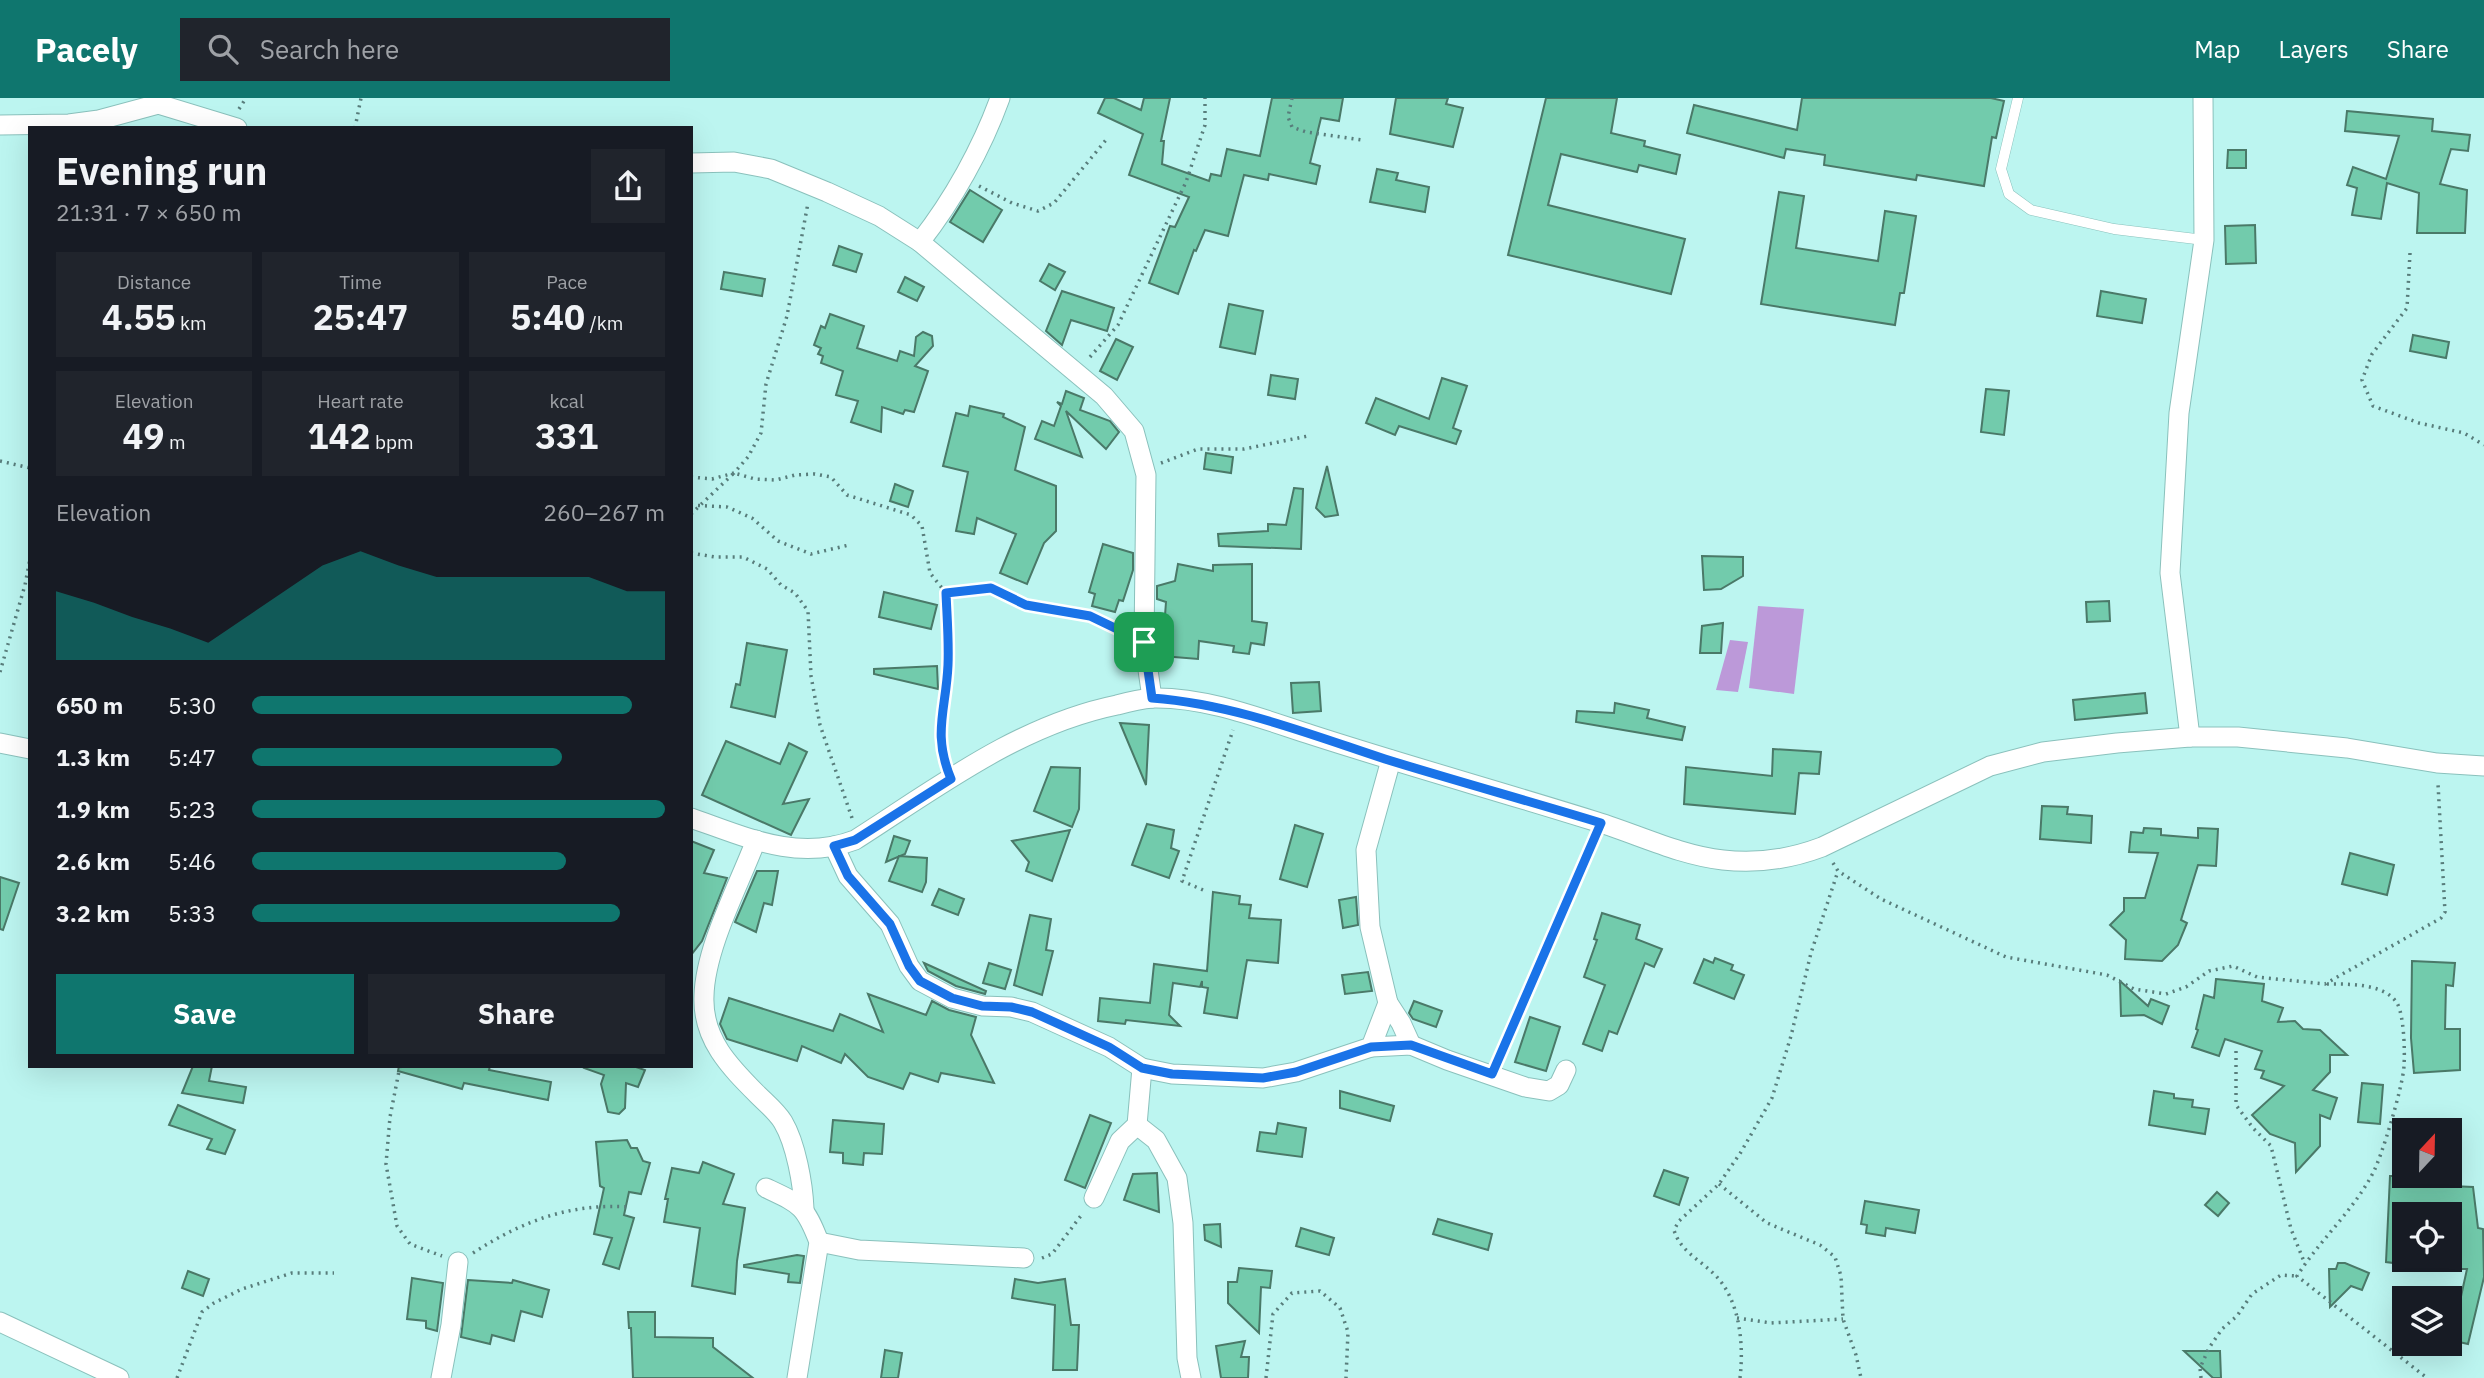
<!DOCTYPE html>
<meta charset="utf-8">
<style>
:root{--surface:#171b24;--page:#20242c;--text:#f1f3f6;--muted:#9ea1a6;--accent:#0f766e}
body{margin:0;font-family:"IBM Plex Sans",sans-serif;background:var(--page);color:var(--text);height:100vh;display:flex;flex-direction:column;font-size:26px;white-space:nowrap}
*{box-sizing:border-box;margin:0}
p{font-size:23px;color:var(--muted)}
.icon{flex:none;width:38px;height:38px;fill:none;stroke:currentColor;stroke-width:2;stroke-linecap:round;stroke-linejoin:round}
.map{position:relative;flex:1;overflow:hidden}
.side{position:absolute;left:28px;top:28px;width:665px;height:942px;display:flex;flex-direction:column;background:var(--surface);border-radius:0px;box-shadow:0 7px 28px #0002}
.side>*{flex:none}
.needle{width:46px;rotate:22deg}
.controls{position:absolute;left:2392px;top:1020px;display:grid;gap:14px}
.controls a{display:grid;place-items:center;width:70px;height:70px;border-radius:0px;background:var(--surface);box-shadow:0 7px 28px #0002;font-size:35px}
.pin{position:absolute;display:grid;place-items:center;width:60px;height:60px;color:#fff;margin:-30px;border-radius:14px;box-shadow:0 4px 10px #0006}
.round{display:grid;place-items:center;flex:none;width:74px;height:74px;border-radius:0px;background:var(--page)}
.headline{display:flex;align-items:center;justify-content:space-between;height:119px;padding:0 28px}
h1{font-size:38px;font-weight:800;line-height:52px}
.stats{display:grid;grid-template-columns:repeat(3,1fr);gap:10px;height:119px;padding:7px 28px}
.stats div{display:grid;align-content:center;border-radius:0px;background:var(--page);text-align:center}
.stats b{font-size:35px;font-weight:800}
.stats small{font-size:19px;font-weight:400}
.stats p{font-size:19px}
.chart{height:196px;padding:14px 28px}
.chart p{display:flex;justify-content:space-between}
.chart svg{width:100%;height:126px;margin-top:7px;fill:var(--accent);opacity:.7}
.primary-button{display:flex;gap:14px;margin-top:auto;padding:14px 28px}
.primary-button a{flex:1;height:80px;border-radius:0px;background:var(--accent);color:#fff;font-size:28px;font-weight:800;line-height:80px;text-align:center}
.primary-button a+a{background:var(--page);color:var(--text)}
ul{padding:0 28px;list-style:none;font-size:23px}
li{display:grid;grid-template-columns:112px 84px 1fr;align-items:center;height:52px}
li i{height:18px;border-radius:9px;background:var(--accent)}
header{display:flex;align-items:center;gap:42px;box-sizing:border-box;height:98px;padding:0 35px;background:var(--accent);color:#fff}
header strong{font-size:33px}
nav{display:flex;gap:38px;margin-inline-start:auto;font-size:24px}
.search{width:490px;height:63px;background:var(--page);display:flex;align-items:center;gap:18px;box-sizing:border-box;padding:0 24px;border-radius:0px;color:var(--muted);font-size:26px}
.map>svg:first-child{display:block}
.water{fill:#bc99d9}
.building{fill:#72cbac;stroke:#4a7968;stroke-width:2}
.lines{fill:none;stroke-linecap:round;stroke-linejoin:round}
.lane-casing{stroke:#8ac1bc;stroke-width:11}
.street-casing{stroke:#8ac1bc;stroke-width:21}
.path{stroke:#587d7b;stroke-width:3.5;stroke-dasharray:2 5;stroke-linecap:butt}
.lane{stroke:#fff;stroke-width:10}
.street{stroke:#fff;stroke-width:19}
.route-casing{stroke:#fff;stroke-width:14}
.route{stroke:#1a73e8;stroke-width:9}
</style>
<header>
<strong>Pacely</strong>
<div class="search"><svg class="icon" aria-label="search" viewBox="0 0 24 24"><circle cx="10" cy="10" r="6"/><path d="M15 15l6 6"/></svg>Search here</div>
<nav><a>Map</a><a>Layers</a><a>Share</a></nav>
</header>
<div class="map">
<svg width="2484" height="1280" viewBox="0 0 2484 1280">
<rect width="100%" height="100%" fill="#bcf5f0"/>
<!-- water -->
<g class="water">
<path d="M1758 508 1804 511 1794 596 1749 590Z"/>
<path d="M1730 542 1748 544 1738 594 1716 592Z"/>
</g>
<!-- building -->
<g class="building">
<path d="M1105 0H1114L1141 12 1144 0H1170L1161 43H1164L1162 66 1209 83 1211 76 1221 78 1227 51 1260 58 1272 0H1343L1339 23 1321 20 1310 65 1320 68 1316 86 1269 76 1268 82 1244 77 1228 138 1205 132 1196 153 1194 152 1178 196 1149 185 1170 128 1175 129 1189 99 1129 77 1143 36 1098 15Z"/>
<path d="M1396 0H1448L1446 6 1463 10 1453 49 1390 36Z"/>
<path d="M1546 0H1617L1611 35 1645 43 1644 48 1680 57 1676 76 1639 67 1637 74 1561 56 1548 107 1685 141 1671 196 1508 157Z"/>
<path d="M1802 0H1991L2004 3 1996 40 1992 39 1984 88 1917 77 1916 82 1824 67 1825 57 1786 51 1784 60 1687 35 1694 7 1797 32Z"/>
<path d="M2347 13 2433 21 2432 33 2470 37 2468 53 2451 51 2440 86 2467 92 2465 135H2417L2419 95 2387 85 2381 121 2352 117 2357 90 2347 87 2353 69 2386 81 2399 38 2345 33Z"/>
<path d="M2228 52H2246V70H2227Z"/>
<path d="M1377 71 1398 75 1396 82 1429 89 1425 114 1370 104Z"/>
<path d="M970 92 1002 112 983 144 950 124Z"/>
<path d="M1779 94 1804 98 1796 150 1878 163 1885 113 1916 118 1904 195H1900L1895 227 1761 206Z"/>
<path d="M2255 127 2256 165 2226 166 2225 128Z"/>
<path d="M839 148 862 156 856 174 833 167Z"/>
<path d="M1049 166 1065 174 1055 192 1040 183Z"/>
<path d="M724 174 765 181 762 198 721 191Z"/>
<path d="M905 179 924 189 917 203 898 194Z"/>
<path d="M1062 193 1114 210 1107 233 1071 222 1062 247 1046 233Z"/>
<path d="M2101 193 2146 201 2142 225 2097 218Z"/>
<path d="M1229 206 1263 213 1255 256 1220 249Z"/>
<path d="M830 216 864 228 857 250 897 263 900 253 914 258 916 239 923 234 932 238 933 248 915 268 928 273 914 314 905 312 903 316 882 309 881 334 851 324 858 303 836 297 843 273 821 265 823 258 818 256 821 250 814 247 821 228 825 230Z"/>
<path d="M2413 237 2449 244 2446 260 2410 253Z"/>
<path d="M1116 241 1133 249 1117 282 1100 273Z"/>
<path d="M1271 277 1298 281 1295 301 1268 297Z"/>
<path d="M1442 280 1467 288 1453 330 1461 333 1456 346 1399 328 1395 337 1366 325 1376 300 1429 321Z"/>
<path d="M1986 291 2009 293 2004 337 1981 334Z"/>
<path d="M1066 293 1084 300 1080 312 1110 323 1119 334 1106 351 1066 313 1082 359 1035 341 1042 323 1054 328 1061 308 1057 304 1062 306Z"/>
<path d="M970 308 1004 316 1003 319 1025 329 1015 372 1056 388V433L1044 445 1027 486 1000 475 1016 436 977 420 974 436 956 433 968 374 943 368 956 315 968 318Z"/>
<path d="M1206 355 1233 359 1231 375 1204 371Z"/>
<path d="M1327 368 1338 417 1325 419 1316 410Z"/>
<path d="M895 386 913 393 908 409 890 403Z"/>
<path d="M1294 390 1303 391 1301 451 1219 448 1218 436 1268 433V426L1286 427Z"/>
<path d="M1103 446 1133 455V472L1123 503 1119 502 1115 514 1092 508 1095 496 1089 494Z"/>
<path d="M1702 458 1743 459V478L1721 491 1704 492Z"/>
<path d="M1178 466 1213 473V467L1252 466V523L1267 525 1264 547 1251 545 1249 556 1233 554 1234 548 1199 543 1198 561 1162 558 1166 504 1157 501V488L1175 483Z"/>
<path d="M884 494 937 507 931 531 879 519Z"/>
<path d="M2109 503 2110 523 2087 524 2086 504Z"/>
<path d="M1723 525 1721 555H1700L1702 528Z"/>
<path d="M747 545 787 552 775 619 731 609 736 586 740 587Z"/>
<path d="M937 568 938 591 874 576V571Z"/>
<path d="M1319 584 1321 613 1293 615 1291 585Z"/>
<path d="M2145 595 2147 615 2075 622 2073 602Z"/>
<path d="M1615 605 1649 612 1647 620 1685 629 1682 642 1576 624 1577 613 1614 615Z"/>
<path d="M1120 625 1149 627 1146 687Z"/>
<path d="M726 643 780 666 789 645 807 654 783 706 809 701 791 737 702 697Z"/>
<path d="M1773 651 1821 654 1819 676 1799 675 1795 716 1684 706 1686 669 1772 678Z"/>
<path d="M1051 669 1080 670 1079 711 1072 729 1034 713Z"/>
<path d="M2042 708 2068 709 2067 716 2092 718 2091 745 2040 741Z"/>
<path d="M1147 726 1174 732 1171 750 1179 753 1169 780 1132 767Z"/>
<path d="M1295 727 1323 736 1307 789 1280 781Z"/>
<path d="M2144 730 2161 731V737L2198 740V730L2218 731 2216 768 2198 767 2181 822 2187 825 2178 847 2162 863 2125 861 2126 842 2110 827 2124 813V800H2145L2158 755 2129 754 2131 734 2143 735Z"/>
<path d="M1070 732 1052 783 1026 773 1029 764 1012 743Z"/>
<path d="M894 738 910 743 905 756 886 764Z"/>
<path d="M691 743 714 752 704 775 727 780 702 843 691 857Z"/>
<path d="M2350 755 2394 767 2387 797 2342 786Z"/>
<path d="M899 758 927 760 926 784 922 794 889 783Z"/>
<path d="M757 773H778L772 807 764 805 756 834 735 824Z"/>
<path d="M0 779 19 785 3 832 0 831Z"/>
<path d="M939 791 964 801 958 817 932 807Z"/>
<path d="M1213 794 1240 798 1239 806 1251 807 1249 820 1281 822 1278 865 1247 862 1237 920 1204 915 1208 890 1202 889V883L1200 889 1173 885 1169 917 1180 928 1126 922 1125 926 1098 923 1100 900 1150 905 1154 866 1207 873Z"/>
<path d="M1356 799 1358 827 1343 830 1339 802Z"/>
<path d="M1602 815 1640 827 1636 841 1662 851 1654 869 1645 865 1617 936 1609 933 1602 953 1583 946 1605 887 1584 879 1597 842 1594 841Z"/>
<path d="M1030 817 1051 821 1046 852 1053 853 1042 897 1014 887Z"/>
<path d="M1715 860 1733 867 1731 872 1744 877 1734 901 1694 885 1704 861 1713 865Z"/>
<path d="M2412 863 2455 865 2453 888 2446 887 2445 931H2460V972L2414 975 2411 940Z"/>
<path d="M924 865 986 893 985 896 956 888 928 873Z"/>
<path d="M989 865 1011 872 1005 891 983 885Z"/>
<path d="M1368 874 1372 893 1345 896 1342 877Z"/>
<path d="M2216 881 2264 886 2262 903 2283 910 2278 924 2295 923 2303 931 2320 932 2347 957H2330V974L2313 992 2337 1000 2330 1021 2320 1017V1048L2296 1074 2295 1045 2270 1036 2252 1017 2284 988 2261 980 2264 973 2255 971 2262 953 2225 941 2219 958 2192 949 2198 932 2196 931 2204 897 2214 900Z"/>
<path d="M2120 883 2148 908 2151 901 2169 908 2162 926 2144 917 2121 918Z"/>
<path d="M868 896 926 917 932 903 949 912 976 919 971 937 994 985 941 975 938 984 910 975 903 991 868 979 845 956 841 965 802 948 797 963 727 941 720 926 729 900 833 933 840 916 883 934Z"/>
<path d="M1414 903 1442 913 1436 929 1413 921 1409 915Z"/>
<path d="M1530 919 1560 929 1546 973 1515 964Z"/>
<path d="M193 968H212L209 983 246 989 243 1005 182 995Z"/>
<path d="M399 968H490L489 972 551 984 548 1002 464 985 462 991 398 973Z"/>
<path d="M585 968H633L645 972 638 989 626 985 625 1010 619 1016 608 1014 601 986 604 977 584 970Z"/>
<path d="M2362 985 2383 987 2380 1026 2358 1024Z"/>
<path d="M1340 993 1394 1008 1390 1023 1340 1010Z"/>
<path d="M2154 993 2174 996V1000L2193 1002 2192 1009 2209 1011 2205 1036 2149 1027Z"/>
<path d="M178 1007 235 1032 225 1056 207 1051 212 1041 169 1027Z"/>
<path d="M1090 1017 1111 1025 1085 1090 1065 1082Z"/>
<path d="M833 1022 884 1026 882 1056 864 1055 863 1067 843 1065V1055L830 1054Z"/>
<path d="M1278 1025 1306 1030 1302 1059 1257 1053 1260 1034 1276 1036Z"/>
<path d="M627 1042 631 1050H637L643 1063 650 1065 641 1096 629 1094 624 1117 634 1120 619 1171 603 1166 612 1140 594 1136 604 1090 600 1088 596 1044Z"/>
<path d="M703 1064 734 1076 723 1106 745 1110 737 1163 735 1196 692 1188 700 1130 664 1124 668 1101H665L672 1070 699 1075Z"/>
<path d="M1664 1072 1688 1080 1679 1107 1654 1098Z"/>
<path d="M1157 1075 1159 1114 1124 1102 1133 1076Z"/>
<path d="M2390 1078H2428V1087L2473 1089 2478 1130 2483 1131 2484 1179 2468 1246 2450 1242V1225L2455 1226 2467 1171H2450V1116H2404L2402 1166 2386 1164Z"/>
<path d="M2217 1094 2229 1105 2218 1118 2205 1107Z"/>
<path d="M1865 1103 1919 1112 1915 1135 1886 1130 1885 1138 1866 1135 1867 1127 1861 1126Z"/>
<path d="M1438 1121 1492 1136 1488 1152 1433 1136Z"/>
<path d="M1220 1126 1221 1149 1205 1142 1204 1127Z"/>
<path d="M1301 1130 1334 1140 1329 1157 1296 1148Z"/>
<path d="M797 1157 804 1158 800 1185 788 1184 789 1176 744 1169V1167Z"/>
<path d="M2338 1165H2345L2369 1175 2362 1192 2351 1188 2330 1209 2329 1171H2336Z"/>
<path d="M1239 1170 1272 1173 1270 1190 1261 1189 1259 1235 1228 1205V1184H1237Z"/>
<path d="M188 1173 209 1181 203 1198 182 1190Z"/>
<path d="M412 1180 443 1185 437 1233 426 1230V1223L407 1221Z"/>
<path d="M1015 1181 1038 1185 1065 1181 1071 1227H1079L1077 1272H1053L1055 1207 1012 1200Z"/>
<path d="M468 1182 512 1185 513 1182 549 1192 542 1219 521 1213 514 1243 492 1237 490 1246 461 1239Z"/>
<path d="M628 1214H655V1239L713 1240V1249L753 1280H633L631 1230H629Z"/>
<path d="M1245 1243 1241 1259H1249L1248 1280H1221L1216 1248Z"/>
<path d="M885 1252 902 1255 898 1280H881Z"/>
<path d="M2184 1253H2220L2221 1280H2213Z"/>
</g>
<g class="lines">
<!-- lane casing -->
<g class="lane-casing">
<path id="lane" d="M2018 0 2001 71 2009 96 2031 112 2114 131 2204 142"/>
</g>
<!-- street casing -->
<g class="street-casing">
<g id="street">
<path d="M0 27 69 26 99 22 158 6 237 30"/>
<path d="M691 65 734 64 771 71 827 94 879 118 920 144 1104 298 1134 333 1146 377 1144 544 1152 600"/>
<path d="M920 144C953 102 982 50 1000 0"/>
<path d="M2190 639 2170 475 2179 315 2204 142 2203 0"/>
<path d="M0 645 30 651"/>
<path d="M691 720C746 739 797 764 855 742 938 689 1019 627 1117 607 1128 604 1141 601 1153 600 1207 599 1262 621 1312 637 1405 667 1498 693 1591 722 1635 735 1678 757 1723 762 1757 766 1790 761 1822 749L1990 668 2043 654 2117 645 2190 639H2238L2347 650 2437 665 2484 668"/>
<path d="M756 742C739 787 705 850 704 898 702 941 730 969 758 997 766 1005 777 1014 783 1024 796 1046 803 1086 804 1111"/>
<path d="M834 748 848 778 890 826 909 868 920 883 952 900 983 908 1011 909 1032 914 1109 949 1142 970 1172 976 1263 980 1296 974 1371 949 1388 905 1370 829 1366 752 1391 662"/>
<path d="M1388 905 1401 925 1411 947"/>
<path d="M1371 949 1411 947 1447 962 1525 989 1549 993 1559 987 1566 972"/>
<path d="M1137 1027 1156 1042 1177 1080 1183 1125 1187 1260 1191 1280"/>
<path d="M766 1090C800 1106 805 1107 819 1144L797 1280"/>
<path d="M1094 1100 1120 1043 1137 1027 1142 970"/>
<path d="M819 1144 859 1152 1024 1160"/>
<path d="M0 1224 119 1280"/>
<path d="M441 1280 451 1227 458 1164"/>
</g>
</g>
<!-- path -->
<g class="path">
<path d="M1292 0 1288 19 1292 29 1306 34 1362 42"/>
<path d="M239 11 246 0"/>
<path d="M355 30 361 0"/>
<path d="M979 88 1012 105 1038 113 1054 105 1106 42"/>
<path d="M2410 155 2407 210 2372 256 2362 282 2373 308 2419 325 2464 335 2484 347"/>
<path d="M1090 259 1118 227 1186 84 1205 27V0"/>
<path d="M0 363 30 370"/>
<path d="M1161 365 1198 351H1244L1308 338"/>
<path d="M691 379 712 381 734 375 748 359 761 335 766 286 787 218 808 105"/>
<path d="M691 407 727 409 752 420 778 443 811 456 849 447"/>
<path d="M691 416 734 375 755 381 776 382 795 377 815 376 831 379 847 397 911 417 922 428 930 475 946 495 948 568 939 636 943 663"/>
<path d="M691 455 715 459H743L767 471 781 487 795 495 808 513 811 578 820 627 852 720"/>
<path d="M946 495 991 490 1026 507 1090 518 1123 534"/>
<path d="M0 574 25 487 30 461"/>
<path d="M1833 765 1838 773 1881 801 2006 859 2107 877 2134 891 2166 896 2186 889 2209 873 2233 868 2257 879 2325 886 2441 820 2445 814 2438 686"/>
<path d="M1203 792 1182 783 1233 632"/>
<path d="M2327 886C2348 886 2384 885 2397 905 2404 917 2405 953 2404 968 2403 988 2382 1058 2373 1075 2353 1113 2320 1142 2297 1178L2427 1280"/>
<path d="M2236 953V1007L2253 1030 2271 1048 2291 1131 2305 1166"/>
<path d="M1499 958 1593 744"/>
<path d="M400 968 390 1019 386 1066 397 1128 410 1146 442 1158"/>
<path d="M1719 1086 1767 1125 1820 1147 1835 1159 1841 1178 1843 1221 1856 1257 1861 1280"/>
<path d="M473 1155C524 1122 571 1105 631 1109"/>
<path d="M1042 1160 1052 1156 1083 1115"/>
<path d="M1737 1220 1771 1225 1843 1221"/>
<path d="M177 1280 202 1214 214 1205 242 1191 292 1175H334"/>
<path d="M1266 1280 1273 1216 1292 1195 1320 1193 1340 1210 1348 1234 1346 1280"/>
<path d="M1740 1280C1744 1246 1740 1201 1714 1176 1699 1161 1680 1153 1674 1132L1679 1123 1719 1086 1741 1054 1772 1000 1791 938 1811 855 1838 773"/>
<path d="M2201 1280 2200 1270 2209 1250 2222 1231 2237 1218 2252 1196 2281 1177 2296 1178"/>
</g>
<!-- lane -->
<use href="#lane" class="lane"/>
<!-- street -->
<use href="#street" class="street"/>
</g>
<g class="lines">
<!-- route casing -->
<g class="route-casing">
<path id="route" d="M991 490 1026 507 1090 518 1144 544 1152 600C1233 606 1309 636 1385 661 1456 683 1529 703 1601 725L1492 976 1411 947 1371 949 1296 974 1263 980 1172 976 1142 970 1109 949 1032 914 1011 909 982 908 952 900 920 883 909 868 890 826 848 778 834 748 855 742 951 681C932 635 946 613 948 567 949 543 947 519 946 495Z"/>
</g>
<!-- route -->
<use href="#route" class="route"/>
</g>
</svg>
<div class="controls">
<a><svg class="needle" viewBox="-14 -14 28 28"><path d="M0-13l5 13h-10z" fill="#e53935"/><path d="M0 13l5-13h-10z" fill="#9ea1a6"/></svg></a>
<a><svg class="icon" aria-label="locate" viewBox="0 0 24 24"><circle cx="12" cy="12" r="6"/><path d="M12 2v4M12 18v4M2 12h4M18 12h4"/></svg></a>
<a><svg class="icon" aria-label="layers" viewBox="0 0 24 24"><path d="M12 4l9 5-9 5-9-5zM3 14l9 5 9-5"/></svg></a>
</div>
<div class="pin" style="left:1144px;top:544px;background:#1e9e55"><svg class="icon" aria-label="arrive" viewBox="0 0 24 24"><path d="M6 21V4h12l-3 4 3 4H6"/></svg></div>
<section class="side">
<div class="headline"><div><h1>Evening run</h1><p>21:31 · 7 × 650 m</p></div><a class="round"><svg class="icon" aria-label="share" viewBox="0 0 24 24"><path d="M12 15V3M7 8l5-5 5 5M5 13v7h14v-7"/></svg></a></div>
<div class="stats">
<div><p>Distance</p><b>4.55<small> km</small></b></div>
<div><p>Time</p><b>25:47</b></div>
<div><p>Pace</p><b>5:40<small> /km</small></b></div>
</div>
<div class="stats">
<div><p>Elevation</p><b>49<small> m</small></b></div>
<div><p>Heart rate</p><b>142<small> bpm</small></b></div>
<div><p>kcal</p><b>331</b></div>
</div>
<div class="chart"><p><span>Elevation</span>260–267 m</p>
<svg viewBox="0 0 160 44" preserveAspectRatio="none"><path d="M0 44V20L10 24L20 29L30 33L40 38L50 29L60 20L70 11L80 6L90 11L100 15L110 15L120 15L130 15L140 15L150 20L160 20V44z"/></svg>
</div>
<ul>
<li><b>650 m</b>5:30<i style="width:92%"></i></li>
<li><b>1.3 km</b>5:47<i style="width:75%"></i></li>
<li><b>1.9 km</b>5:23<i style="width:100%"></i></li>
<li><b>2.6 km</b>5:46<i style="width:76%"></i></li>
<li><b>3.2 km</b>5:33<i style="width:89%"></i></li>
</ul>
<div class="primary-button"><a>Save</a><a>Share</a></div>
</section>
</div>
